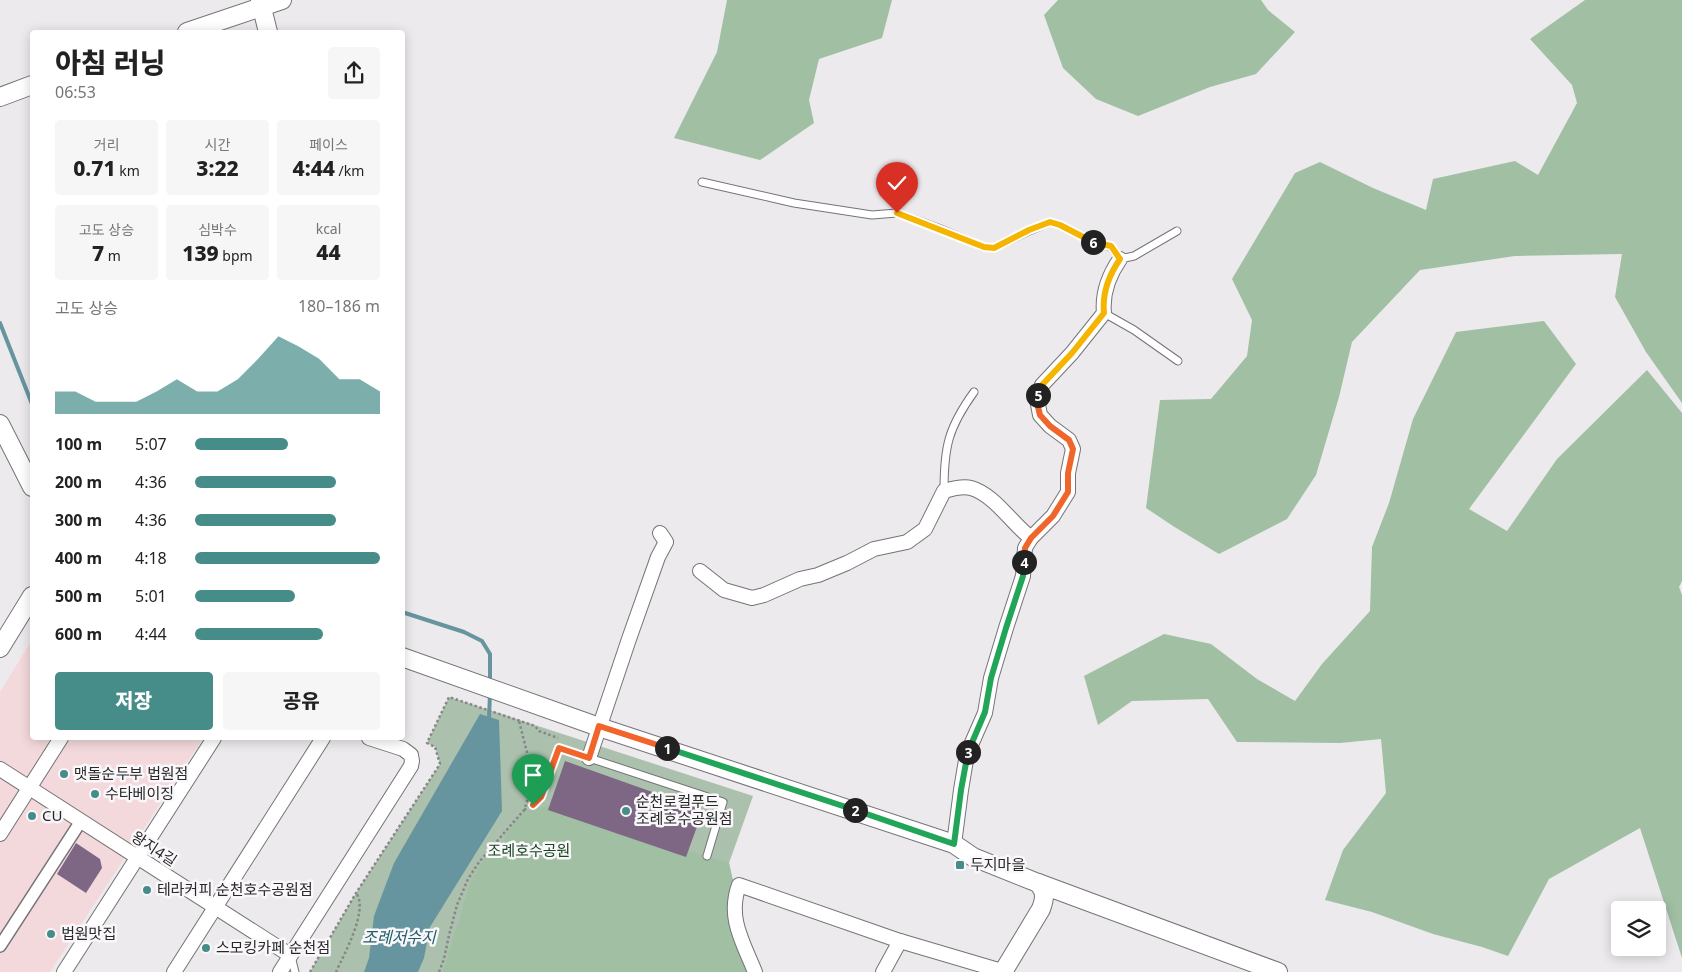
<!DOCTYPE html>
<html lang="ko">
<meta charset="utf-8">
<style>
:root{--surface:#fff;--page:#f6f6f6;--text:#222;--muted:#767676;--accent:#468d8a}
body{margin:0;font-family:"Noto Sans","Noto Sans KR",sans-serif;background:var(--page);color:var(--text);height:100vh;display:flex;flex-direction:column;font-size:19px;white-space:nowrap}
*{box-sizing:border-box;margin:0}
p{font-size:16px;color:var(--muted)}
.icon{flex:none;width:28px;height:28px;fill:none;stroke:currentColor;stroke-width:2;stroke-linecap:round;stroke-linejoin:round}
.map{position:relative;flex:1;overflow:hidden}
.details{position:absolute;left:30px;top:30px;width:375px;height:710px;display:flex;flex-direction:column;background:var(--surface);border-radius:5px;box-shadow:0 2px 12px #0003}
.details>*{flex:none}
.tools{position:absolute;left:1611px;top:901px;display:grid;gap:10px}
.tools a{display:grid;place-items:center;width:55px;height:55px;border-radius:5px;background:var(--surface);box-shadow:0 2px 12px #0003;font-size:25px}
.pin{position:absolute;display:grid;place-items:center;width:42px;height:42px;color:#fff;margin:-51px -21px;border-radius:50% 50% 50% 0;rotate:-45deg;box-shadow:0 0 5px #0007}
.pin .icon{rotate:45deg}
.km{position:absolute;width:25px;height:25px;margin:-12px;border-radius:50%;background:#222;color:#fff;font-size:14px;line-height:25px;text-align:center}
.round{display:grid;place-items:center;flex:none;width:52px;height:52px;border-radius:5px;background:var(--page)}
.head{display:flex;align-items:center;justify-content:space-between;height:85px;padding:0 25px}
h1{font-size:28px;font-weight:800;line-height:38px}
.figures{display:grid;grid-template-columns:repeat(3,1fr);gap:8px;height:85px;padding:5px 25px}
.figures div{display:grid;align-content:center;border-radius:5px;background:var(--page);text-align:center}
.figures b{font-size:21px;font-weight:800}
.figures small{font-size:14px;font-weight:400}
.figures p{font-size:14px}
.chart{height:140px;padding:10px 25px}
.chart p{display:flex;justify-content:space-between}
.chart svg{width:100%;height:90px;margin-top:5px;fill:var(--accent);opacity:.7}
.cta{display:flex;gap:10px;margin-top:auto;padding:10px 25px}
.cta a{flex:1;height:58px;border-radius:5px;background:var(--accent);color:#fff;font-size:20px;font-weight:800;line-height:58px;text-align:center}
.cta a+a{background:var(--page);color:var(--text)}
ul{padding:0 25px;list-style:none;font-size:16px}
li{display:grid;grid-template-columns:80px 60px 1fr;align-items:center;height:38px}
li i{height:12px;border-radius:6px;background:var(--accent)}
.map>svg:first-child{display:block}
.commercial{fill:#f4d9dc}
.green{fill:#abc0ad}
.forest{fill:#a0bfa3}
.water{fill:#67959f}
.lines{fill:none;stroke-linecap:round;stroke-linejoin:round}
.stream{stroke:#67959f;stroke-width:4}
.building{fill:#7d6784}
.service-casing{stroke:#757376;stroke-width:9}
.pedestrian-casing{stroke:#757376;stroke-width:14}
.minor-casing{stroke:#757376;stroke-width:16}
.tertiary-casing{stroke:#757376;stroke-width:20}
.path{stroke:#878687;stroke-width:2.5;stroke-dasharray:2.5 2.5;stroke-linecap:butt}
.service{stroke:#fff;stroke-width:7}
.pedestrian{stroke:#fff;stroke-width:11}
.minor{stroke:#fff;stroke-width:14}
.tertiary{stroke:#fff;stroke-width:18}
.split-1-casing{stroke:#fff;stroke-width:10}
.split-2-casing{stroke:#fff;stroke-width:10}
.split-3-casing{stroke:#fff;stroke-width:10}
.split-4-casing{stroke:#fff;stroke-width:10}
.split-5-casing{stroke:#fff;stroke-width:10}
.split-6-casing{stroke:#fff;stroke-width:10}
.split-7-casing{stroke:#fff;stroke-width:10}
.split-1{stroke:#f0652b;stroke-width:6}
.split-2{stroke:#22a559;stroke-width:6}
.split-3{stroke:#22a559;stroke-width:6}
.split-4{stroke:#22a559;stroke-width:6}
.split-5{stroke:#f0652b;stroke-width:6}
.split-6{stroke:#f5b400;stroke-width:6}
.split-7{stroke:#f5b400;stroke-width:6}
.poi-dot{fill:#468d8a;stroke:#f9f7fa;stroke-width:2}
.labels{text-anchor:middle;stroke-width:5;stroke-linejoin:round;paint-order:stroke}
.poi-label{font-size:15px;fill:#282829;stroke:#f9f7fa;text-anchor:start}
.street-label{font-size:15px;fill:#282829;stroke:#f9f7fa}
.park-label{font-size:15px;fill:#164621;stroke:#f9f7fa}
.water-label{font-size:16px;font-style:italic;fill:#205e6b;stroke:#f9f7fa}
</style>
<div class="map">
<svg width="1682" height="972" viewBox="0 0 1682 972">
<rect width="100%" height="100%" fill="#eceaec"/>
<!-- commercial -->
<path class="commercial" d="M32 640V738H203L50 972H0V692Z"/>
<!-- green -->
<path class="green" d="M449 697 753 796 729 863 733 881 730 900 749 972H310L356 893 440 764 435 747 427 743Z"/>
<!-- forest -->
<g class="forest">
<path d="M727 0H892L882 38 819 59 809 100 814 123 760 160 674 138 717 52Z"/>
<path d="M1058 0H1261L1268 10 1295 32 1256 74 1210 87 1138 116 1096 99 1063 68 1044 15Z"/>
<path d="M1585 0H1682V403L1646 352 1615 297 1622 254 1515 256 1420 270 1352 342 1339 397 1316 475 1287 519 1219 554 1173 526 1146 508 1160 400 1211 399 1247 356 1252 320 1232 279 1295 173 1320 162 1373 188 1426 210 1433 179 1515 161 1538 175 1577 103 1572 85 1530 39Z"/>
<path d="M1544 321 1576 364 1469 509 1507 531 1557 459 1647 370 1682 413V581L1679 587 1682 595V958L1640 828 1549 879 1508 956 1482 947 1433 934 1372 912 1325 900 1343 850 1386 793 1381 739 1340 743 1237 742 1208 699 1132 701 1098 725 1084 676 1164 634 1211 644 1257 679 1295 701 1322 664 1370 611 1372 547 1389 503 1413 419 1456 332Z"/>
<path d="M548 806 562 812 729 863 733 881 730 900 749 972H443L471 881 487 854 505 846 504 838 522 812Z"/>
</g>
<!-- water -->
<path class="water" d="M480 714 499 720 502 811 430 927 424 958 418 972H364L369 958 374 916 394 863Z"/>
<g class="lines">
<!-- stream -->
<g class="stream">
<path d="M0 323 32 404"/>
<path d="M402 612 464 632 482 641 490 654V682"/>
<path d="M489 717 490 694"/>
</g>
</g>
<!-- building -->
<g class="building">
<path d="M565 761 703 810 686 857 548 810Z"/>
<path d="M76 843 100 859 102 868 86 893 57 874Z"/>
</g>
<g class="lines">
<!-- service casing -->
<g class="service-casing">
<g id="service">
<path d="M702 182 794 203 872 215 897 213 938 228 983 247 994 248 1029 231 1050 222 1060 225 1096 243 1111 247 1120 259 1134 256 1177 231"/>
<path d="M1104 313 1134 330 1178 361"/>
<path d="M944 491C944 447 948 428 974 392"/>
<path d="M559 748 723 802 707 856"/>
<path d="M291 956 295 972"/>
</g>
</g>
<!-- pedestrian casing -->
<g class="pedestrian-casing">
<path id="pedestrian" d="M0 946 81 821"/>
</g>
<!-- minor casing -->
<g class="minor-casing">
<g id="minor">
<path d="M1031 538 1053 516 1068 492V473L1073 449 1069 440 1050 426 1040 415 1037 399 1042 385 1072 353 1104 313C1102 293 1109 275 1120 259"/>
<path d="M700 571 724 590 752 598 764 595 800 579 818 575 847 563 874 549 907 542 925 529 944 491C951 489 963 486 971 488 995 495 1012 524 1031 538L1025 548 1023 576 1006 628 991 678 985 713 967 754 961 790 954 844"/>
<path d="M589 758 629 639 658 557 666 542 660 533"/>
<path d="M0 769 290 955"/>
<path d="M0 834 61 738"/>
<path d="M64 972 214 738"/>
<path d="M174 972 323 738"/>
<path d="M280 972 411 766 412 761 411 755 403 749 369 738"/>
<path d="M755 972C743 942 727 918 739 885L900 941 1005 972"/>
<path d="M883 972 900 941"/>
</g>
</g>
<!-- tertiary casing -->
<g class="tertiary-casing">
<g id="tertiary">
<path d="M260 0 268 32"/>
<path d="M187 32 282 0"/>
<path d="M0 97 32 85"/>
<path d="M0 424 32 487"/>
<path d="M0 648 32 596"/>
<path d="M402 657 599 727 954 844 973 857 1038 883C1046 892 1045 898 1041 909L1003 972"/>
<path d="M1038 883 1278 972"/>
</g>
</g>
<!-- path -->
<g class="path">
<path d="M524 810C546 799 548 779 556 758"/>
<path d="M310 972 356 893 440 764 435 747 427 743 449 697 535 726 539 731 558 738"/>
<path d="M336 972C344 954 369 910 356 893"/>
<path d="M439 972 444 959 449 935 457 905 468 879 479 862 524 810 528 798 531 768 519 721"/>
</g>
<!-- service -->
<use href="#service" class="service"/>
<!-- pedestrian -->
<use href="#pedestrian" class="pedestrian"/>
<!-- minor -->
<use href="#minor" class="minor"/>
<!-- tertiary -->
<use href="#tertiary" class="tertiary"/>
</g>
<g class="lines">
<!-- split-1 casing -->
<g class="split-1-casing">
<path id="split-1" d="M533 805 541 797 559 748 589 758 599 726 667 748"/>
</g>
<!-- split-2 casing -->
<g class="split-2-casing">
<path id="split-2" d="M667 748 855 810"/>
</g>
<!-- split-3 casing -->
<g class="split-3-casing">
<path id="split-3" d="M855 810 954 844 961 790 968 752"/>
</g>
<!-- split-4 casing -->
<g class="split-4-casing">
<path id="split-4" d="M968 752 985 712 991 678 1006 628 1023 576 1024 562"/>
</g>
<!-- split-5 casing -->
<g class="split-5-casing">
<path id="split-5" d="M1024 562 1025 548 1031 538 1053 516 1068 492V473L1073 449 1069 440 1050 426 1040 415 1036 399 1038 395"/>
</g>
<!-- split-6 casing -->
<g class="split-6-casing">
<path id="split-6" d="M1038 395 1042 385 1072 353 1104 313C1102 293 1109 275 1120 259L1111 246 1093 242"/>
</g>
<!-- split-7 casing -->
<g class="split-7-casing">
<path id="split-7" d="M897 213 984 247 994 248 1029 230 1050 222 1060 225 1093 242"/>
</g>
<!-- split-1 -->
<use href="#split-1" class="split-1"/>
<!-- split-2 -->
<use href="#split-2" class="split-2"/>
<!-- split-3 -->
<use href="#split-3" class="split-3"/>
<!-- split-4 -->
<use href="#split-4" class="split-4"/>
<!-- split-5 -->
<use href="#split-5" class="split-5"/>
<!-- split-6 -->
<use href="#split-6" class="split-6"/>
<!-- split-7 -->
<use href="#split-7" class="split-7"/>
</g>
<!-- markers -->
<g class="poi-dot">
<circle cx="64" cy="774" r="5"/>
<circle cx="95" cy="794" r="5"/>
<circle cx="626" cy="811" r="5"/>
<circle cx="32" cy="816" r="5"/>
<rect x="955" y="860" width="10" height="10" rx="2.5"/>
<circle cx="147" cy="890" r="5"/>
<circle cx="51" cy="934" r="5"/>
<circle cx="206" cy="948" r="5"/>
</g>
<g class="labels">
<!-- poi labels -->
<g class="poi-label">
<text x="74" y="779">맷돌순두부 법원점</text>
<text x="105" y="799">수타베이징</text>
<text x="636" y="807">순천로컬푸드<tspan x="636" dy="17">조례호수공원점</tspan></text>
<text x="42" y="821">CU</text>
<text x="970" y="870">두지마을</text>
<text x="157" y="895">테라커피 순천호수공원점</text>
<text x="61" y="939">법원맛집</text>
<text x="216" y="953">스모킹카페 순천점</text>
</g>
<!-- street labels -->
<g class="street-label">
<text transform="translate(154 849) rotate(33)" y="5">왕지4길</text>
</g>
<!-- park labels -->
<g class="park-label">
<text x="529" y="856">조례호수공원</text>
</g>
<!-- water labels -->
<g class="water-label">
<text x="399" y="943">조례저수지</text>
</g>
</g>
</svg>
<div class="tools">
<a><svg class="icon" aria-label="layers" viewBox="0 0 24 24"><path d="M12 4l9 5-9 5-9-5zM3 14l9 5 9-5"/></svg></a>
</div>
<div class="pin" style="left:533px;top:805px;background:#1e9e55"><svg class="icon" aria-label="arrive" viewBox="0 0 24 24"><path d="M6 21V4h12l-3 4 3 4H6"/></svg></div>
<div class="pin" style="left:897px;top:213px;background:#d93025"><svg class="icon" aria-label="check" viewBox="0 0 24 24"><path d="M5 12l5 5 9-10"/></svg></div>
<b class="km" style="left:667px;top:748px">1</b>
<b class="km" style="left:855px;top:810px">2</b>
<b class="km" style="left:968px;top:752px">3</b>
<b class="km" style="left:1024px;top:562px">4</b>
<b class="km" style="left:1038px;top:395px">5</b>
<b class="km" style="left:1093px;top:242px">6</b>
<section class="details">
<div class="head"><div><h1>아침 러닝</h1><p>06:53</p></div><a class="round"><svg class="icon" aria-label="share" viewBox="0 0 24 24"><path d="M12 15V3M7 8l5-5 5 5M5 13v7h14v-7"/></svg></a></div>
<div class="figures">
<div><p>거리</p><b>0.71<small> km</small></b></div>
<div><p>시간</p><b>3:22</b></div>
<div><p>페이스</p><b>4:44<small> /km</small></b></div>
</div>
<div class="figures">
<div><p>고도 상승</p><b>7<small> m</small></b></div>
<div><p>심박수</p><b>139<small> bpm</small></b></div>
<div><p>kcal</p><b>44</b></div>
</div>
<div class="chart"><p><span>고도 상승</span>180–186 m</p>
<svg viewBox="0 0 160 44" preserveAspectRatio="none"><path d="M0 44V33L10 33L20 38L30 38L40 38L50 33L60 27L70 33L80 33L90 27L100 17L110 6L120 11L130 17L140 27L150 27L160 33V44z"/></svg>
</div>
<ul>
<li><b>100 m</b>5:07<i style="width:50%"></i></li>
<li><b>200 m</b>4:36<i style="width:76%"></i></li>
<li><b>300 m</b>4:36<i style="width:76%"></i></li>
<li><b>400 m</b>4:18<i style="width:100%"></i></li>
<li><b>500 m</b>5:01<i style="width:54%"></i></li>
<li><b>600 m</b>4:44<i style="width:69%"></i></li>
</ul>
<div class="cta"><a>저장</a><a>공유</a></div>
</section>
</div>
